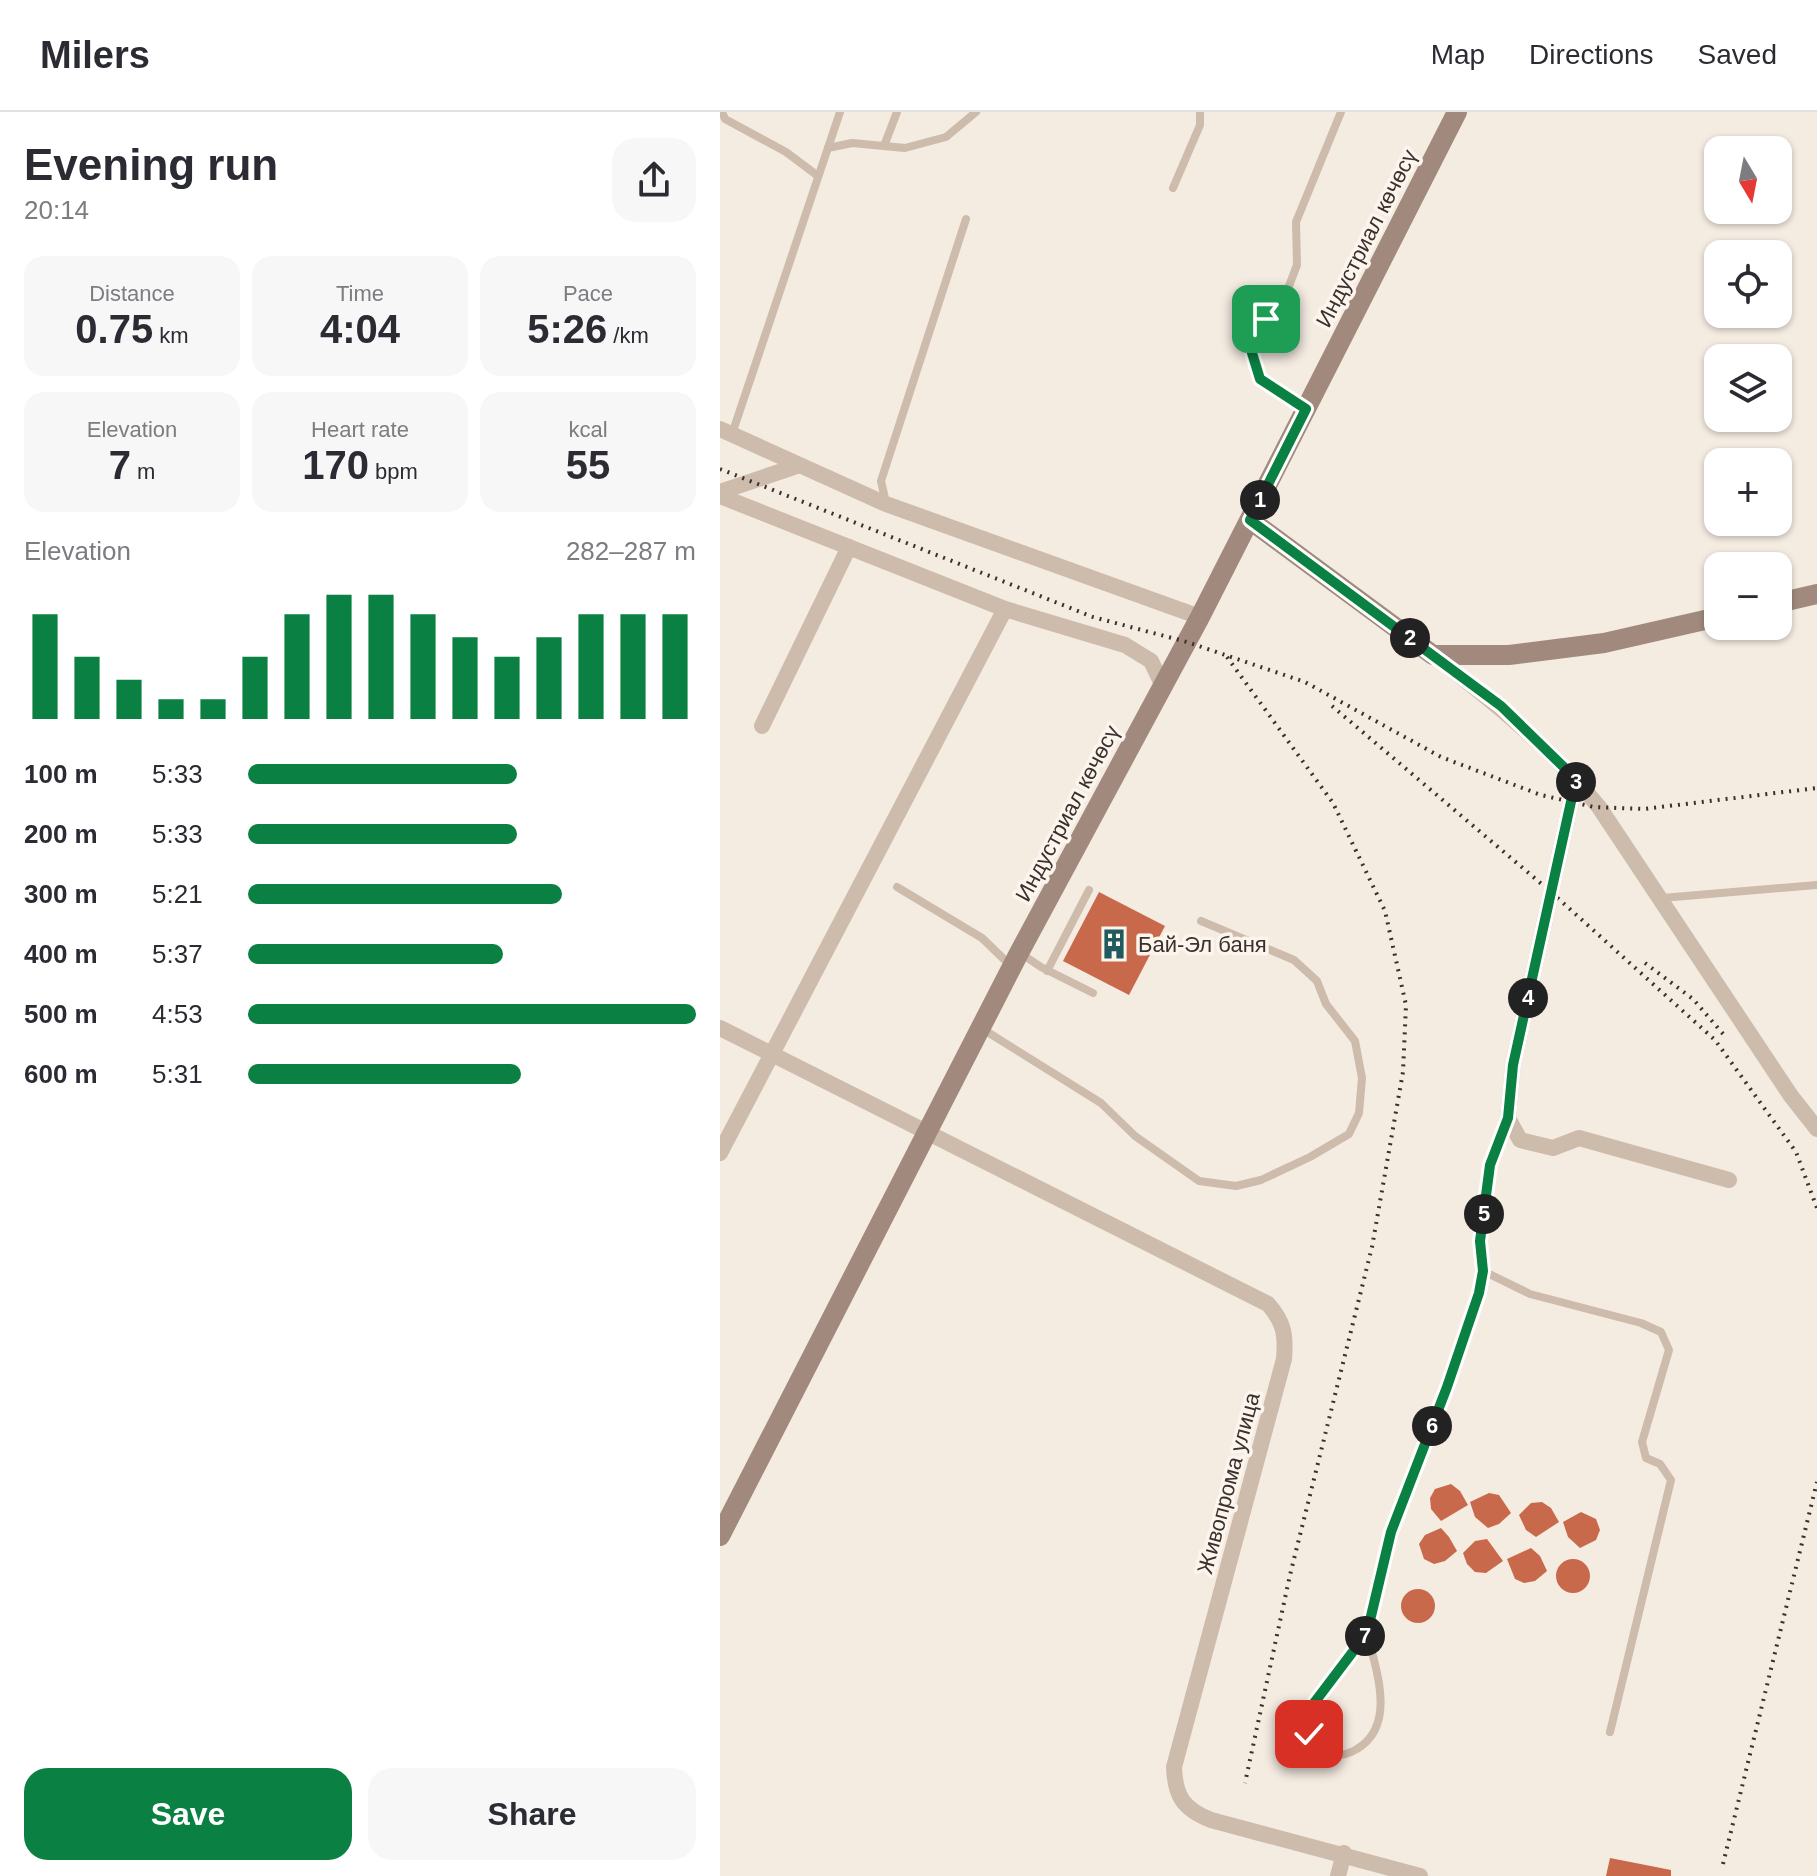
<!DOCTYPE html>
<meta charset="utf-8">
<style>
:root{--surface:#fff;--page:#f7f7f7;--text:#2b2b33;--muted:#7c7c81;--line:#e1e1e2;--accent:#0b8043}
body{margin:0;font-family:Helvetica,sans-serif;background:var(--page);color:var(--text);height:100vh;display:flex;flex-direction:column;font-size:30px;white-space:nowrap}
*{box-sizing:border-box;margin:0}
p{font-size:26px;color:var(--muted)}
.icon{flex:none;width:44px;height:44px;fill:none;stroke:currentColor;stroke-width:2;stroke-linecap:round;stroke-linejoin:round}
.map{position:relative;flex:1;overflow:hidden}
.drawer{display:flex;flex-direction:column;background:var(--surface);width:720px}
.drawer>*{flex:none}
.needle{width:52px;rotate:170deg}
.tools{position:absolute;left:984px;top:24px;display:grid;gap:16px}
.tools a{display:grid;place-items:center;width:88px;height:88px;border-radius:16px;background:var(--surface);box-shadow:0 2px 6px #0004;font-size:40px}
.pin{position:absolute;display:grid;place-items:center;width:68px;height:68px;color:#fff;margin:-34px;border-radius:16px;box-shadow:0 4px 12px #0006}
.km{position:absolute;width:40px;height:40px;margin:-20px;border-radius:50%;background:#222;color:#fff;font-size:22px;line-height:40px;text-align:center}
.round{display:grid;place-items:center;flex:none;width:84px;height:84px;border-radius:24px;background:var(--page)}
.summary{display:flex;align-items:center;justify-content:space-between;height:136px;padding:0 24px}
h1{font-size:44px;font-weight:700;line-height:60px}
.figures{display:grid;grid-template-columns:repeat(3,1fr);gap:12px;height:136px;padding:8px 24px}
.figures div{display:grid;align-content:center;border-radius:20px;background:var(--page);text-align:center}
.figures b{font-size:40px;font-weight:700}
.figures small{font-size:22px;font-weight:400}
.figures p{font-size:22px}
.chart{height:224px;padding:16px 24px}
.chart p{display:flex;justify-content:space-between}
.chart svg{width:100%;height:144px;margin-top:8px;stroke:var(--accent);stroke-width:6}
.action{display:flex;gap:16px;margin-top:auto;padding:16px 24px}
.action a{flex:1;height:92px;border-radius:24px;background:var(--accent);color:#fff;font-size:32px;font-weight:700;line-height:92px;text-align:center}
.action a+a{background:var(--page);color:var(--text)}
ul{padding:0 24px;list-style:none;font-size:26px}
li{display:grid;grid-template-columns:128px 96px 1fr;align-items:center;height:60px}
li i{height:20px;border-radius:10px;background:var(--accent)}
header{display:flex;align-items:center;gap:48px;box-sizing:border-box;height:112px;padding:0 40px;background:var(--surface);border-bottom:2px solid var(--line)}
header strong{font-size:38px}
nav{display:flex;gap:44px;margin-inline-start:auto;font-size:28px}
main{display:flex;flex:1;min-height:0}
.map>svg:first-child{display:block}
.building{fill:#c8694b}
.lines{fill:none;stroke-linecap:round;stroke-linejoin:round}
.lane{stroke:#cdbbac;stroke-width:8}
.street{stroke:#cdbbac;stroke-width:16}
.secondary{stroke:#a18a7d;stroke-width:20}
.rail{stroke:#3b302b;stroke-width:4;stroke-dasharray:2 6;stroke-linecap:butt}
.route-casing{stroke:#fff;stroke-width:16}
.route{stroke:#0b8043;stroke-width:10}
.labels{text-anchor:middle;stroke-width:7;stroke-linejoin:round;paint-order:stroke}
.street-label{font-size:22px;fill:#3b302b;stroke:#fbf5ee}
.poi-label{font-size:22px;fill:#3b302b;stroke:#fbf5ee;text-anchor:start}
</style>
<header>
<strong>Milers</strong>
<nav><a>Map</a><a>Directions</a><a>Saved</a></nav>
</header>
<main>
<section class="drawer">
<div class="summary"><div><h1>Evening run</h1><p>20:14</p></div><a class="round"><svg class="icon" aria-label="share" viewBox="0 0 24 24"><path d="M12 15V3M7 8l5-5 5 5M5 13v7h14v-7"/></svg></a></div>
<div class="figures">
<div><p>Distance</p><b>0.75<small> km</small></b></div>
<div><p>Time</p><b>4:04</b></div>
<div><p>Pace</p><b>5:26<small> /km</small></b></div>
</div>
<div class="figures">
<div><p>Elevation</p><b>7<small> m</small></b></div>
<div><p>Heart rate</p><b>170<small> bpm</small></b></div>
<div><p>kcal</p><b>55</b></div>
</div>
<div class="chart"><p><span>Elevation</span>282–287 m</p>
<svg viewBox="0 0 160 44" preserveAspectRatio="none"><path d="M5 44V12M15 44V25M25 44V32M35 44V38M45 44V38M55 44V25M65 44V12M75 44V6M85 44V6M95 44V12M105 44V19M115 44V25M125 44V19M135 44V12M145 44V12M155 44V12"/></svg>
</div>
<ul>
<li><b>100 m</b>5:33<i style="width:60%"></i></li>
<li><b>200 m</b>5:33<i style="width:60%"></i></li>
<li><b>300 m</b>5:21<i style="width:70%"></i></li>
<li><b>400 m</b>5:37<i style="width:57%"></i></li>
<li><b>500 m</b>4:53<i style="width:100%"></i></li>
<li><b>600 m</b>5:31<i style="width:61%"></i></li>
</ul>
<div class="action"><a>Save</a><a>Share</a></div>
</section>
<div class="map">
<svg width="1097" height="1764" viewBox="0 0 1097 1764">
<rect width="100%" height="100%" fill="#f4ebe1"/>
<!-- building -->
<g class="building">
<path d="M379 780 445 814 409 883 343 849Z"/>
<path d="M731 1372 740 1379 748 1393 721 1409 711 1397 710 1386 715 1377Z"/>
<path d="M769 1381 779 1383 791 1401 779 1412 768 1416 755 1405 750 1390Z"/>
<path d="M822 1390 831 1396 839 1410 816 1425 806 1418 799 1403 811 1391Z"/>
<path d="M861 1400 876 1407 880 1418 876 1428 860 1436 848 1425 843 1410Z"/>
<path d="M721 1416 729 1425 737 1439 725 1449 714 1452 704 1447 699 1432 705 1423Z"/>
<path d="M767 1427 783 1449 766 1461 755 1460 747 1452 743 1441 755 1429Z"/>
<path d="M811 1436 820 1444 827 1459 815 1469 804 1471 795 1467 787 1447Z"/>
<circle cx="853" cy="1464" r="17"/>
<circle cx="698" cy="1494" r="17"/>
<path d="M890 1746 951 1758V1764H886Z"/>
</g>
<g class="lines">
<!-- lane -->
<g class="lane">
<path d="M2 0 5 7 66 40 98 64"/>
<path d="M164 34 177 0"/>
<path d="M108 36 132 31 185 36 226 25 256 0"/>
<path d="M453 76 480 13V0"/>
<path d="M586 296 540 267 532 241 546 207 569 174 577 153 576 110 621 0"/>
<path d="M12 322 120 0"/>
<path d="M166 391 161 369 246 107"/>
<path d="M177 775 262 826 291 854"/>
<path d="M942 786 1097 773"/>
<path d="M300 841 321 855 373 881"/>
<path d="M327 859 369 778"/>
<path d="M261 916 381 991 415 1024 479 1069 516 1074 541 1068 590 1045 629 1022 639 1001 642 966 635 929 606 892 597 869 574 848 481 809"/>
<path d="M763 1159 810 1182 921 1211 941 1220 949 1238 922 1330 926 1346 940 1352 951 1368 890 1620"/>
<path d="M647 1521C656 1558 677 1613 637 1637 631 1641 621 1644 614 1643 605 1642 600 1636 595 1630 567 1592 637 1550 648 1518 659 1485 661 1450 672 1417 700 1338 740 1260 759 1178 764 1161 760 1147 760 1130 760 1088 773 1046 787 1007"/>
</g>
<!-- street -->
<g class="street">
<path d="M0 317 166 392 480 505"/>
<path d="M0 380 77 354"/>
<path d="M0 384 285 497 405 533 431 549 443 574"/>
<path d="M713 543C773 589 831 636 879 695L1071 984 1097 1017"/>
<path d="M42 614 129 435"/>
<path d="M856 667 793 953 788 1006 800 1028 833 1036 859 1026 1009 1068"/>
<path d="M0 916 548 1192C564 1210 566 1223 564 1247L454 1655C455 1684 463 1697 491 1708L700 1764"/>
<path d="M0 1041 285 497"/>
<path d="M618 1764 624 1741"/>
</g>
<!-- secondary -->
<g class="secondary">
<path d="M530 408 713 543H789L884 531 998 505"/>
<path d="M1058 491 1097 482"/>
<path d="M0 1424 299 841 480 505 737 0"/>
</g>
<!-- rail -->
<g class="rail">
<path d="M0 357 373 505 467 530 585 570 721 645 821 683 874 695 924 697 1097 676"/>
<path d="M507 545 613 691 665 799 686 893 683 960 652 1135 570 1463 525 1671"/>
<path d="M612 594 831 780 995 928 1076 1040 1097 1096"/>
<path d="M925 851 973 887 1004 923"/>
<path d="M1003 1752 1097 1370"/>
</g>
</g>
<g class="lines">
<!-- route casing -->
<g class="route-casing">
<path id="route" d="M546 207 532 241 540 267 586 297 530 408 781 594 856 667 793 953 788 1006 770 1053 760 1129 763 1159 759 1181 727 1275 671 1420 647 1521 591 1595 589 1622"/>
</g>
<!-- route -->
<use href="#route" class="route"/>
</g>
<!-- icons -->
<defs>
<g id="building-bare" transform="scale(2.4)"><path d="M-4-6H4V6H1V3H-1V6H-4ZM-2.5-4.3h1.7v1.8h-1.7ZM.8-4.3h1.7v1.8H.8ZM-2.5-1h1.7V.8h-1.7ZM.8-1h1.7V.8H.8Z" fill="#1f5a5e" stroke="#fbf5ee" stroke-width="2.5" paint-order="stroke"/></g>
</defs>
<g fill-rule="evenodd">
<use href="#building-bare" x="394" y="832"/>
</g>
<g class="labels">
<!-- street labels -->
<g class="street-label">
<text transform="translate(646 126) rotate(-63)" y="8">Индустриал көчөсү</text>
<text transform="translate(347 701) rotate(-62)" y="8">Индустриал көчөсү</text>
<text transform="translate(508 1371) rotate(-75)" y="8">Живопрома улица</text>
</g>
<!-- poi labels -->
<g class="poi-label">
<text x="418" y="840">Бай-Эл баня</text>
</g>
</g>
</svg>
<div class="tools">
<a><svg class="needle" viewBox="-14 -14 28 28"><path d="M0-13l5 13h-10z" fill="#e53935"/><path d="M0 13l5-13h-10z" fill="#7c7c81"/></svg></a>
<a><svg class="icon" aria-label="locate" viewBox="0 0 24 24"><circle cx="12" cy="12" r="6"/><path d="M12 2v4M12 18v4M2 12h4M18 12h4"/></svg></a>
<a><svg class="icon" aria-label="layers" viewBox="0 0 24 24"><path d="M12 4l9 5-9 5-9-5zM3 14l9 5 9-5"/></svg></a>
<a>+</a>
<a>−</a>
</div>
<div class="pin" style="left:546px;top:207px;background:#1e9e55"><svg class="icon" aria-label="arrive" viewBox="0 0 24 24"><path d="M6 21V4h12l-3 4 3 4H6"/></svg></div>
<div class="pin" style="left:589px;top:1622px;background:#d93025"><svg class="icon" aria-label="check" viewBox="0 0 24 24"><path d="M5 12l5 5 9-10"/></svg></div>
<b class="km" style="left:540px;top:388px">1</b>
<b class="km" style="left:690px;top:526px">2</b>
<b class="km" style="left:856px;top:670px">3</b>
<b class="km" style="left:808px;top:886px">4</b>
<b class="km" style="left:764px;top:1102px">5</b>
<b class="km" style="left:712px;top:1314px">6</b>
<b class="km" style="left:645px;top:1524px">7</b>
</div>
</main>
